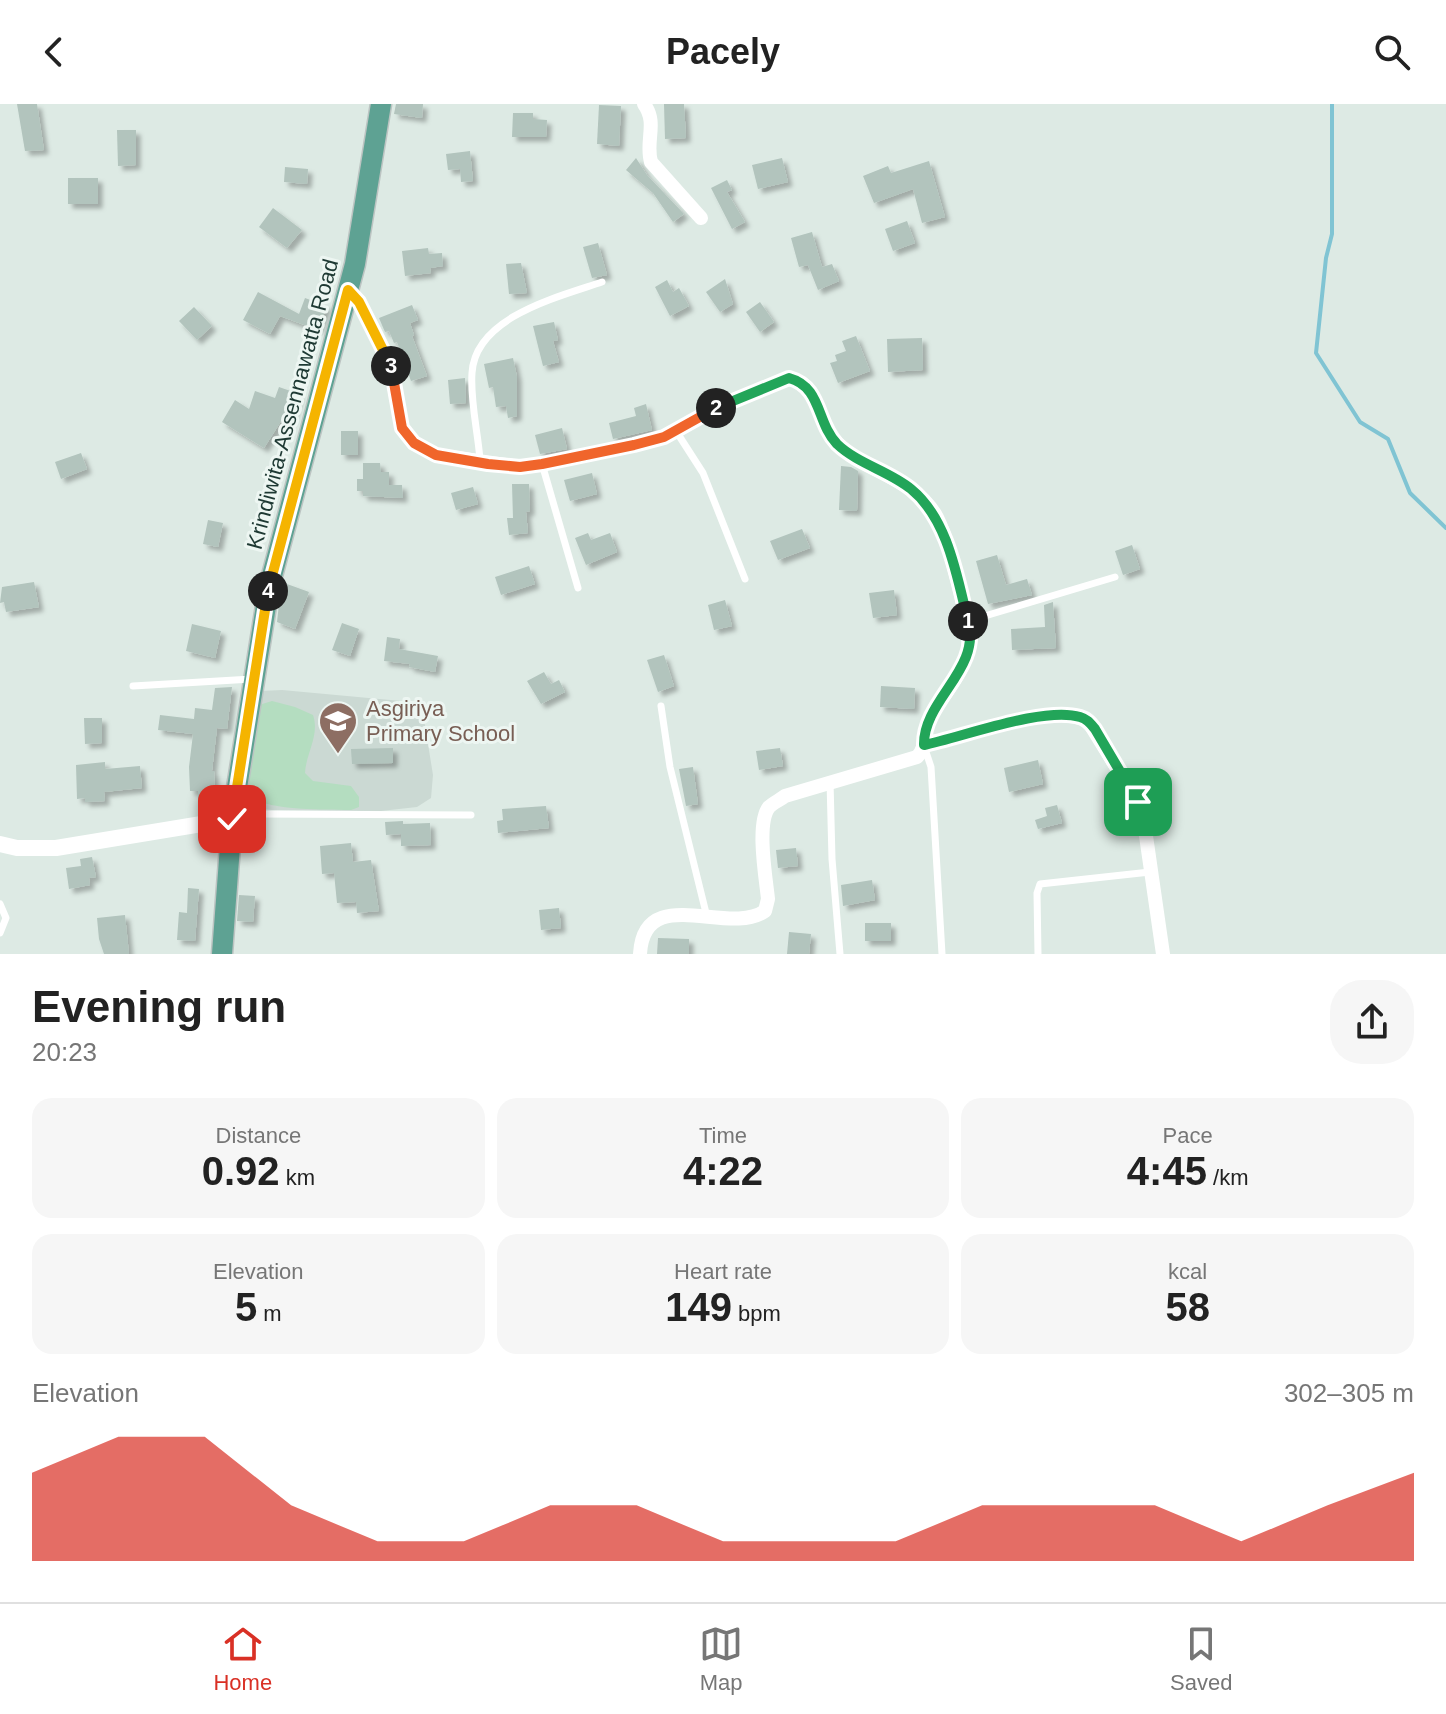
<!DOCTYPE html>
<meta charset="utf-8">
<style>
:root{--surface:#fff;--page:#f6f6f6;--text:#222;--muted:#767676;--line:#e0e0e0;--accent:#d93025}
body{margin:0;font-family:Arial,sans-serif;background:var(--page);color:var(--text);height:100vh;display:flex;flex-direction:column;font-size:30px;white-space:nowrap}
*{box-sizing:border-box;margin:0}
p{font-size:26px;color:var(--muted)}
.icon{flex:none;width:44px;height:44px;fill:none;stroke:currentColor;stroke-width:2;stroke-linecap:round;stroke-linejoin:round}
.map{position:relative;height:850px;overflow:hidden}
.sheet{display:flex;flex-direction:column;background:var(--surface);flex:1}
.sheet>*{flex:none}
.pin{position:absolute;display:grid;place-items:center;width:68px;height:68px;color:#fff;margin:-34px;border-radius:16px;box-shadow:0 4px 12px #0006}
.km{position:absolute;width:40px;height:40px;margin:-20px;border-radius:50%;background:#222;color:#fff;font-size:22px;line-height:40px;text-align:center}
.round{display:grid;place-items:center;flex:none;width:84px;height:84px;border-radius:32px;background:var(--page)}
.headline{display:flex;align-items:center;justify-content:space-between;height:136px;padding:0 32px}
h1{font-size:44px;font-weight:700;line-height:60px}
.stats{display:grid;grid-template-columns:repeat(3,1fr);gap:12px;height:136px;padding:8px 32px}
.stats div{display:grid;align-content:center;border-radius:20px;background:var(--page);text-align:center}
.stats b{font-size:40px;font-weight:700}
.stats small{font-size:22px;font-weight:400}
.stats p{font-size:22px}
.chart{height:224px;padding:16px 32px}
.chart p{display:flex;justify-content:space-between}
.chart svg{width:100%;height:144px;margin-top:8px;fill:var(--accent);opacity:.7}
header{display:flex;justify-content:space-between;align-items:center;height:104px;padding:0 32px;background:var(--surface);font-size:36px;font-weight:700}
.menu{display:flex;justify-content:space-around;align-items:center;height:112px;border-top:2px solid var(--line);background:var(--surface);font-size:22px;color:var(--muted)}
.menu a{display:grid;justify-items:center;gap:4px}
.menu .active{color:var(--accent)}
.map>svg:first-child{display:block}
.built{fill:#cbd9d3}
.green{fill:#b4ddc0}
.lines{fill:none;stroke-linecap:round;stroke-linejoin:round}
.stream{stroke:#80c4d3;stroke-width:4}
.building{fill:#b2c4bd;filter:url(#shadow)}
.primary-casing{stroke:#bcc4c2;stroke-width:23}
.service{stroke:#fff;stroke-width:7}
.minor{stroke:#fff;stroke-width:14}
.tertiary{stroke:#fff;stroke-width:16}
.primary{stroke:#5ea293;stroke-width:20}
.split-1-casing{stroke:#fff;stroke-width:16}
.split-2-casing{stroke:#fff;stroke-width:16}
.split-3-casing{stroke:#fff;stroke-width:16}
.split-4-casing{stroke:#fff;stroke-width:16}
.split-5-casing{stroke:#fff;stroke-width:16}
.split-1{stroke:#22a559;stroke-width:10}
.split-2{stroke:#22a559;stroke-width:10}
.split-3{stroke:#f0652b;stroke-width:10}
.split-4{stroke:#f5b400;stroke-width:10}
.split-5{stroke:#f5b400;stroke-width:10}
.labels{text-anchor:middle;stroke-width:6;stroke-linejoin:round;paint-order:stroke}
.street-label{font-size:22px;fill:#1e3933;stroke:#edf6f2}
.education-label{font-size:22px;fill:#785e54;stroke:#edf6f2;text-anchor:start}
</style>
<header><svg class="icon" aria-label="back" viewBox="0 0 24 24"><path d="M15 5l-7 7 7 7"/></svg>Pacely<svg class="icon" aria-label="search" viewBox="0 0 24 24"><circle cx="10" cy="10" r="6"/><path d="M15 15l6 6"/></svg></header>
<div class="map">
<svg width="1446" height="850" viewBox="0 0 1446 850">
<defs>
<filter id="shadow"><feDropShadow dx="4.5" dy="4.5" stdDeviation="2" flood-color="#0004"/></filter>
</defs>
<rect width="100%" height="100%" fill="#ddeae4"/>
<!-- built -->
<path class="built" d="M282 586 412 598 422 603 433 671 431 694 417 703 381 707 272 706 244 703 261 587Z"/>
<!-- green -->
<path class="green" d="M272 597 295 603 313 611C320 631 306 649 305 669L313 677 351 682 359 693V703L351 706C316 705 281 707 249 694L244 685 259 601Z"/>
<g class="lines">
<!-- stream -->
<path class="stream" d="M1332 0V130L1326 154 1316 249 1360 318 1388 335 1410 389 1446 424"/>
</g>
<!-- building -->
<g class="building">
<path d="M17 0H37L44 46 25 47Z"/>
<path d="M396 0H423L422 14 394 10Z"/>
<path d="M664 0H684L686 34 665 35Z"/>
<path d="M599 1 621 2 619 42 597 40Z"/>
<path d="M513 9H533V15L547 16 546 33H512Z"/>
<path d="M117 26H136V61L118 62Z"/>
<path d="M470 47 473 77 461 78 460 65 448 66 446 50Z"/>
<path d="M636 54 647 71 684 110 673 118 653 89 626 66Z"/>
<path d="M782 54 788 78 758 85 752 61Z"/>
<path d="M929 57 945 113 922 119 913 85 874 99 863 72 888 62 891 69Z"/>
<path d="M285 63 308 65 307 80 284 78Z"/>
<rect x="68" y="74" width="30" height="26"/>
<path d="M727 76 732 86 727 88 745 118 732 125 711 84Z"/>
<path d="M273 104 302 126 287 144 259 123Z"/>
<path d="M907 117 915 139 893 147 885 125Z"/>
<path d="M812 128 822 163 832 160 839 177 818 186 808 161 799 163 791 134Z"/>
<path d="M598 139 607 171 592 174 583 143Z"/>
<path d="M428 144 429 150 442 149 443 162 430 164 431 169 405 172 402 147Z"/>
<path d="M521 159 527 189 509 190 506 160Z"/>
<path d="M725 175 733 200 720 208 706 188Z"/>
<path d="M667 176 673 188 679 184 689 202 670 212 655 183Z"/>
<path d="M258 188 299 210 305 194 327 202 318 226 280 212 270 230 243 216Z"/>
<path d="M760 198 774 218 760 228 746 208Z"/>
<path d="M412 201 418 216 410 219 414 231 412 232 427 272 411 277 397 238 394 239 389 227 385 228 379 214Z"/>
<path d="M194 203 212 222 197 236 179 217Z"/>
<path d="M554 218 558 236 553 237 559 258 543 262 533 222Z"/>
<path d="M856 232 870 267 838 279 830 259 837 257 835 251 846 247 842 237Z"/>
<path d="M922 234 923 266 888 268 887 235Z"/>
<path d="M513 254 517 273V312L508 314 506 302 496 303 493 283 489 284 484 260Z"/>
<path d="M465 274 466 299 450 300 448 276Z"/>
<path d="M279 283 299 290 290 317 283 314 264 344 222 318 235 296 249 305 255 287 275 294Z"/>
<path d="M646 300 652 326 613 335 609 319 636 312 634 304Z"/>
<path d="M562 324 567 345 540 350 535 331Z"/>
<rect x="341" y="327" width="17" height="24"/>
<path d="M81 349 87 365 61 375 55 358Z"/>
<path d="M363 359H380L381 368H389V381H402L403 394 363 392V387H357V375H363Z"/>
<path d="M841 362 851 363 858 367 857 407 839 406Z"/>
<path d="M592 369 597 390 570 397 564 376Z"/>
<path d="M512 380H529L530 407 526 408 528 429 509 431 507 414H513Z"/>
<path d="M473 383 478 400 456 406 451 389Z"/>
<path d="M208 416 223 419 218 443 203 440Z"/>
<path d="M802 425 810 444 778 456 770 437Z"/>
<path d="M588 429 591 436 610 429 617 448 586 461 575 434Z"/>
<path d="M1132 441 1140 465 1123 471 1115 447Z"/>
<path d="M997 451 1006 481 1027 475 1032 491 988 500 976 457Z"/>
<path d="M529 462 535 480 501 491 495 473Z"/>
<path d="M34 478 39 503 6 508 4 498 0 499 2 483Z"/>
<path d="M287 480 309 488 295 525 277 518 279 500Z"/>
<path d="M894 486 897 511 873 514 869 489Z"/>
<path d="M725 496 732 522 714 526 708 501Z"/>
<path d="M1053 498 1056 544 1012 546 1011 525 1045 523 1044 501Z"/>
<path d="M342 519 359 525 350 552 332 546Z"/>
<path d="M192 520 221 527 215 554 186 547Z"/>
<path d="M387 533 400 535 399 545 438 552 435 568 409 563 410 560 384 557Z"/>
<path d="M664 551 674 582 658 588 647 556Z"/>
<path d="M544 568 551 580 559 576 565 588 541 600 527 577Z"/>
<path d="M881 582 915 584 914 605 880 603Z"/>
<path d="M232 583 227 625 217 624 212 667H214L215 686H213V707L198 709V687H190L189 663 193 630 158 626 160 611 194 615 195 604 212 606 215 584Z"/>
<path d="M84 614H102V639L85 640Z"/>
<path d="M393 644V659L352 660 351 645Z"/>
<path d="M780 644 783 662 759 666 756 647Z"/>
<path d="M1038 656 1043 680 1009 688 1004 664Z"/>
<path d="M105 658V665L140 662 142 684 104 688 105 697 85 698V694L77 695 76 661Z"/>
<path d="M693 663 698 700 686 702 679 665Z"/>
<path d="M1057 701 1062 719 1038 725 1035 716 1047 712 1045 704Z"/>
<path d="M546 702 549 724 498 729 497 717 503 716 502 705Z"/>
<path d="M403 717V720L430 719 431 741 401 742V730L386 731 385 718Z"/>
<path d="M351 739 353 758 371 756 379 807 357 809 356 798 337 799 334 769 322 770 320 742Z"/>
<path d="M796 744 798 762 778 764 776 746Z"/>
<path d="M92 753 96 773 89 774 90 781 69 785 66 764 81 762 80 755Z"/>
<path d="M872 776 875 796 843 802 841 781Z"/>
<path d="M188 784 199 785 195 837 177 836 179 808 187 809Z"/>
<path d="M239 791 255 792 253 818 237 817Z"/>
<path d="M559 804 561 824 541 826 539 806Z"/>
<path d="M125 811 129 850H104L99 835 97 814Z"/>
<rect x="865" y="819" width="26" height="18"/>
<path d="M789 828 811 830 809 850H787Z"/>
<path d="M658 834 689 835V850H657Z"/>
</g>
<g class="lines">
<!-- primary casing -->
<g class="primary-casing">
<path id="primary" d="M222 850 232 715 269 483 355 160 381 0"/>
</g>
<!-- service -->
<g class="service">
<path d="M676 327 703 369 745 475"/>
<path d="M480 356C478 328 470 297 472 269 475 213 558 193 602 178"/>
<path d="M542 360 578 484"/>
<path d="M968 517 1115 473"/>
<path d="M133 582 252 575"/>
<path d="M661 602 670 663 707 813"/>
<path d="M924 642 931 663 942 850"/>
<path d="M830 677 832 755 840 850"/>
<path d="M235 710 471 711"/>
<path d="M0 800 6 814 0 829"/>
<path d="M1038 850 1037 789 1040 780 1150 768"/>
</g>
<!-- minor -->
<g class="minor">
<path d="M644 0C658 19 645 37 651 58L701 114"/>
<path d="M348 186 359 198 390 261 402 324 414 339 436 351 520 363 542 360 634 341 664 333 716 304 789 274C822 282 816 318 837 339 865 368 913 374 935 410 947 430 972 523 968 545 963 570 942 592 930 614 923 627 928 642 917 653L785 692C780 696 773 699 769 703 756 719 766 775 768 795L765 807C728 833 644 778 640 850"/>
<path d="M924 641C970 632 1045 598 1088 617L1138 698 1144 718 1163 850"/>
</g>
<!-- tertiary -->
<path class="tertiary" d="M0 740 17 744H56L232 715"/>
<!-- primary -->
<use href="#primary" class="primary"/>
</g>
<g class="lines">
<!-- split-1 casing -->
<g class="split-1-casing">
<path id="split-1" d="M968 517C982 565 923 596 924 641 963 633 1044 602 1080 613 1087 615 1090 619 1095 625L1138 698"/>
</g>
<!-- split-2 casing -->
<g class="split-2-casing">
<path id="split-2" d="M716 304 789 274C822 283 816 318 837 340 858 360 889 367 911 385 948 415 957 473 968 517"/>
</g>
<!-- split-3 casing -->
<g class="split-3-casing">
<path id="split-3" d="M391 262 402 324 414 339 436 351 488 360 520 363 542 360 634 341 664 333 716 304"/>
</g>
<!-- split-4 casing -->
<g class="split-4-casing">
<path id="split-4" d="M268 487 348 186 359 198 391 262"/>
</g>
<!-- split-5 casing -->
<g class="split-5-casing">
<path id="split-5" d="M232 715 268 487"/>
</g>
<!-- split-1 -->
<use href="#split-1" class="split-1"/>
<!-- split-2 -->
<use href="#split-2" class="split-2"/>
<!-- split-3 -->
<use href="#split-3" class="split-3"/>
<!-- split-4 -->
<use href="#split-4" class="split-4"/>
<!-- split-5 -->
<use href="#split-5" class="split-5"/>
</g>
<!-- icons -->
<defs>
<g id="school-pin" transform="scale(2)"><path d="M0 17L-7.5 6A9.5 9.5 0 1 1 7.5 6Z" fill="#8d6e63" stroke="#edf6f2"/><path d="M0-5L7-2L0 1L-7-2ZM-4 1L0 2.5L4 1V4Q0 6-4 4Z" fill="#fff"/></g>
</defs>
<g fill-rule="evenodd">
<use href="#school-pin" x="338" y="617"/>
</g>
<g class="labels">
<!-- street labels -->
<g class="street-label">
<text transform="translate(292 300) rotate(-75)" y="8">Krindiwita-Assennawatta Road</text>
</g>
<!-- education labels -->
<g class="education-label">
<text x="366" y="612">Asgiriya<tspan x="366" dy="25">Primary School</tspan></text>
</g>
</g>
</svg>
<div class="pin" style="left:1138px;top:698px;background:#1e9e55"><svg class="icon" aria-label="arrive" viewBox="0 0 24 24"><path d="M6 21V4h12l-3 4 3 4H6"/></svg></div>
<div class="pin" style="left:232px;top:715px;background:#d93025"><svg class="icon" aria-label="check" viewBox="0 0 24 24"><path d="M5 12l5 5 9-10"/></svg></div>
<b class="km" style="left:968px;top:517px">1</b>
<b class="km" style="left:716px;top:304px">2</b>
<b class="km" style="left:391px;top:262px">3</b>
<b class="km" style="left:268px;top:487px">4</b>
</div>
<section class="sheet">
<div class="headline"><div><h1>Evening run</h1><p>20:23</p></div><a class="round"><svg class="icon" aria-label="share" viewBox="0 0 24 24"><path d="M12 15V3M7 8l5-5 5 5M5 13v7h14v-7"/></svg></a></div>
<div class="stats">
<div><p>Distance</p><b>0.92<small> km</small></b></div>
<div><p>Time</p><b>4:22</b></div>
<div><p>Pace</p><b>4:45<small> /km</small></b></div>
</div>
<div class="stats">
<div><p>Elevation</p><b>5<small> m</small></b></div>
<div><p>Heart rate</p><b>149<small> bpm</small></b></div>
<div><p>kcal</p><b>58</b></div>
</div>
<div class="chart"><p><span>Elevation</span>302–305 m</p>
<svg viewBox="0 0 160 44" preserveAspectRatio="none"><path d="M0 44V17L10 6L20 6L30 27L40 38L50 38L60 27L70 27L80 38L90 38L100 38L110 27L120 27L130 27L140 38L150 27L160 17V44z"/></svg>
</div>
</section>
<nav class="menu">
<a class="active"><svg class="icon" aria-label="home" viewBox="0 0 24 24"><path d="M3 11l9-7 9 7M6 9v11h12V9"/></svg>Home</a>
<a><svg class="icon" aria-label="map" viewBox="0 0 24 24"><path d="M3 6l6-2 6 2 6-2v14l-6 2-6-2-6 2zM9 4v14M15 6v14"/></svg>Map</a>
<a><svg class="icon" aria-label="saved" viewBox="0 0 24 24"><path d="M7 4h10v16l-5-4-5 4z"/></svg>Saved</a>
</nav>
